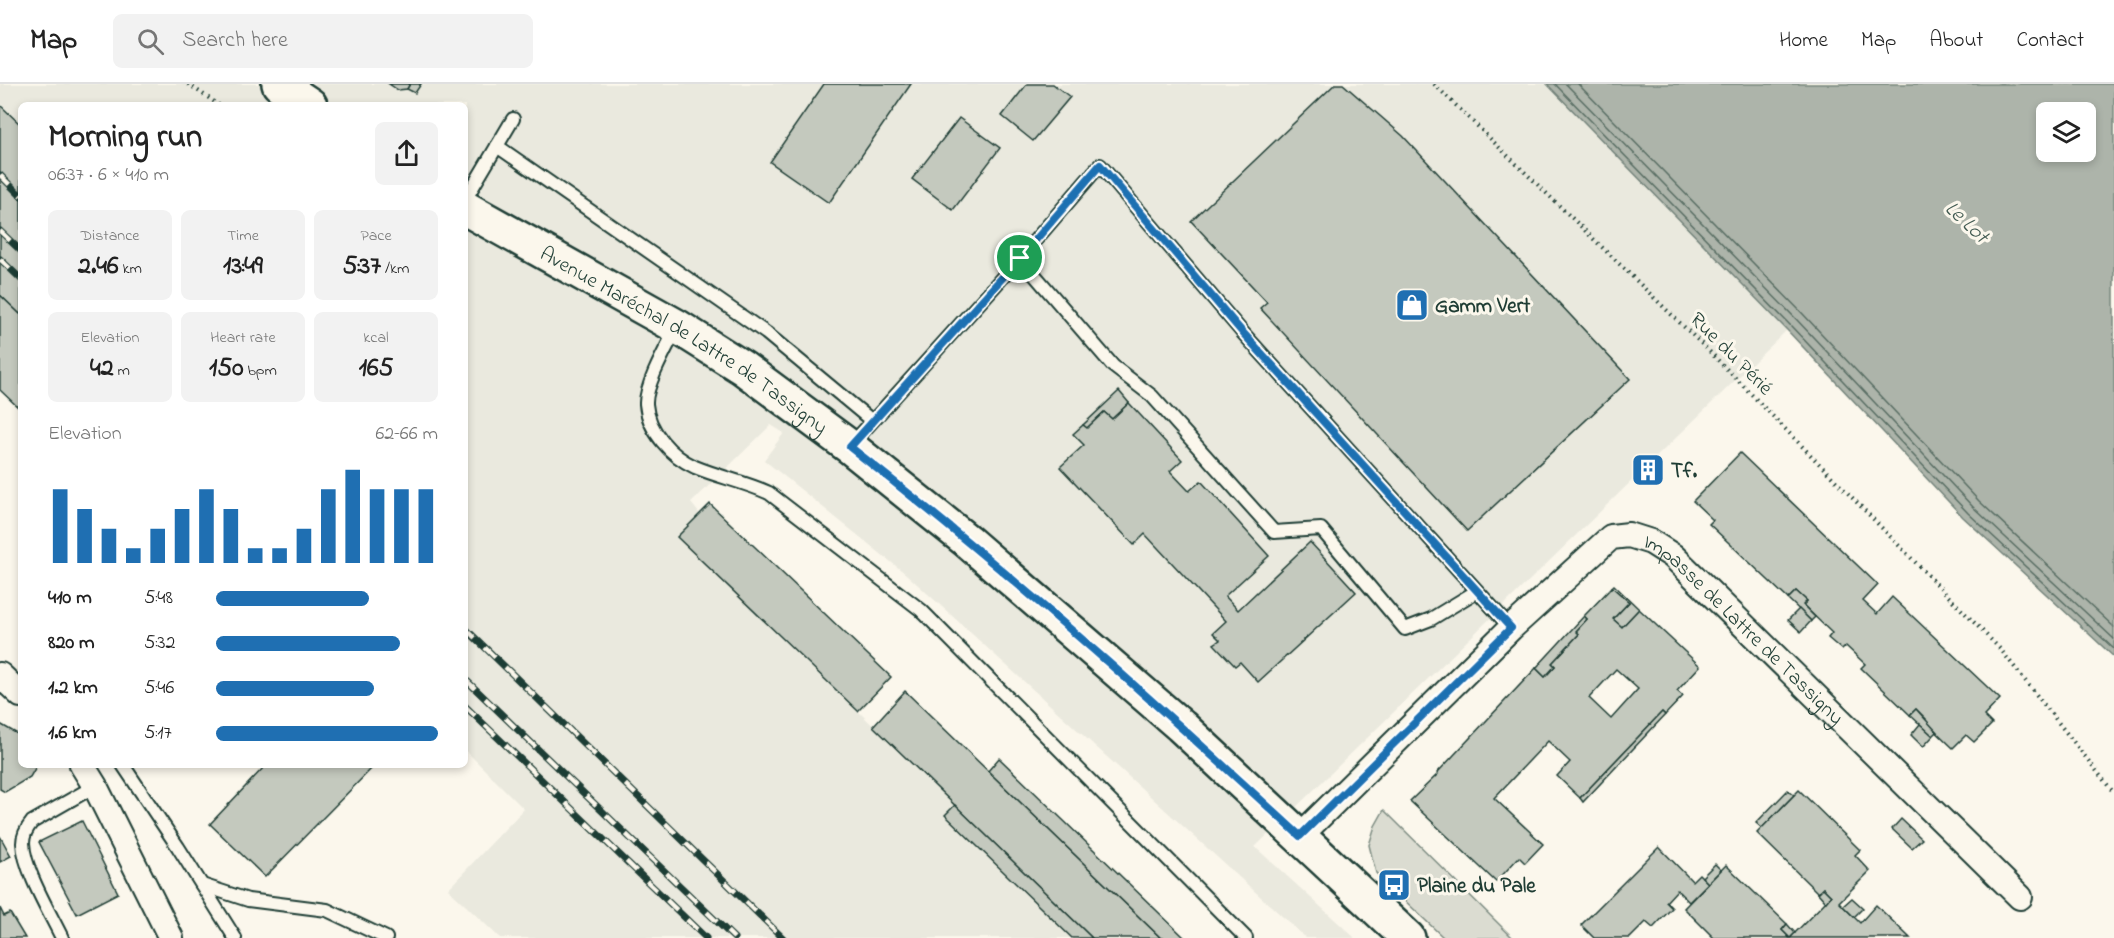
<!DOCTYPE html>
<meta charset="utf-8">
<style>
:root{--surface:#fff;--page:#f2f2f2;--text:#222;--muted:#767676;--line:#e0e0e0;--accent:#1f6fb2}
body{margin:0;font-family:"Indie Flower",sans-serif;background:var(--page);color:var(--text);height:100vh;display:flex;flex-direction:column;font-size:22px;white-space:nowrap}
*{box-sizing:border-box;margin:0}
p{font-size:20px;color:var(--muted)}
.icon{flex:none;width:33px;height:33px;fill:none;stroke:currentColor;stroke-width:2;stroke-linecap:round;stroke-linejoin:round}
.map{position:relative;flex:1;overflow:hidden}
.side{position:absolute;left:18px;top:18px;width:450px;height:666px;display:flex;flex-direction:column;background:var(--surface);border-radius:9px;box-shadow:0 3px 9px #0003}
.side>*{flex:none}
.controls{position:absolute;left:2036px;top:18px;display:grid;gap:12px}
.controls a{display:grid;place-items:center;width:60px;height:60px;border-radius:9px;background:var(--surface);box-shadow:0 3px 9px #0003;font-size:30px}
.pin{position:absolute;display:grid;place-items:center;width:51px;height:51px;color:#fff;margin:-26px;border:3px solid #fff;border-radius:50%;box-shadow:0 2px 6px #0007}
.round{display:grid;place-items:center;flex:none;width:63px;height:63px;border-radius:9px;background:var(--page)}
.summary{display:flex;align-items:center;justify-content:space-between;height:102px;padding:0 30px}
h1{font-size:33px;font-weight:700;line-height:45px}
.figures{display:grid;grid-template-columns:repeat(3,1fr);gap:9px;height:102px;padding:6px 30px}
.figures div{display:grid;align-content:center;border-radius:9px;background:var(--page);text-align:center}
.figures b{font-size:26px;font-weight:700}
.figures small{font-size:16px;font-weight:400}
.figures p{font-size:16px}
.chart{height:168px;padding:12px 30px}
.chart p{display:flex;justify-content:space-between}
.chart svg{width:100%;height:108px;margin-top:6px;stroke:var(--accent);stroke-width:6}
ul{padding:0 30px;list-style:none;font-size:20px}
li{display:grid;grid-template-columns:96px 72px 1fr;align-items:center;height:45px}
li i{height:15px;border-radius:8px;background:var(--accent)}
header{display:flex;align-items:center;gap:36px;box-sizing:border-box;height:84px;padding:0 30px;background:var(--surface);border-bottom:2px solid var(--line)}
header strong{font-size:28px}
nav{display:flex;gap:33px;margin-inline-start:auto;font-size:21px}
.search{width:420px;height:54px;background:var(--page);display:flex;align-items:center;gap:15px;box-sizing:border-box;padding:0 21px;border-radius:9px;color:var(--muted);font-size:22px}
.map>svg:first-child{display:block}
.built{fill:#eae9de}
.green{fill:#dbdcd1;stroke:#7d8c82;stroke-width:1.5}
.water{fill:#adb4aa;stroke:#74847b;stroke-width:1.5;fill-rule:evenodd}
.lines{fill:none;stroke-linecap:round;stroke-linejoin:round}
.shore{stroke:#586d63;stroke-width:1.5}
.building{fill:#c4c9be;stroke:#1f3d34;stroke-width:1.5;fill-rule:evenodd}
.lane-casing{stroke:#1f3d34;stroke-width:16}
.street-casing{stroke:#1f3d34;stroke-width:28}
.secondary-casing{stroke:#1f3d34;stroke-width:38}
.path{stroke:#1f3d34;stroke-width:4;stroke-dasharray:1.5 4.5;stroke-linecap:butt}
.lane{stroke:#fbf7ec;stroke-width:12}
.street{stroke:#fbf7ec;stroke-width:24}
.secondary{stroke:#fbf7ec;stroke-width:33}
.rail-casing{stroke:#1f3d34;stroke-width:7}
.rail{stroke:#fbf7ec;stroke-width:4.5;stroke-dasharray:14;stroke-linecap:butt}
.route-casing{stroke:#fff;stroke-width:12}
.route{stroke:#1f6fb2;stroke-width:8}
.labels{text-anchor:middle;stroke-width:6;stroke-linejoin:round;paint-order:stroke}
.poi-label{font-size:21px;font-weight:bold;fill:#1f3d34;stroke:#fbf7ec;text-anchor:start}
.street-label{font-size:21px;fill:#1f3d34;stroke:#fbf7ec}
.water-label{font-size:22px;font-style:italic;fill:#425b52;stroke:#fbf7ec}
</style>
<header>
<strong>Map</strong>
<div class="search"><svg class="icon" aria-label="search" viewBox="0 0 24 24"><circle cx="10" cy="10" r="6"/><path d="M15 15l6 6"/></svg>Search here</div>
<nav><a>Home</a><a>Map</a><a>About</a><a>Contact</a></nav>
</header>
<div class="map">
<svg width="2114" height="854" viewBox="0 0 2114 854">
<rect width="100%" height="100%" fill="#fbf7ec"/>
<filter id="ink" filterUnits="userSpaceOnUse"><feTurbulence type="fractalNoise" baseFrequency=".0167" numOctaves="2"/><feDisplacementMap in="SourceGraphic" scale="12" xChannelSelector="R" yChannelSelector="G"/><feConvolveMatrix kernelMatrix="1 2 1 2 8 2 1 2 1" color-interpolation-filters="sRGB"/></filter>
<g filter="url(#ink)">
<!-- built -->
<path class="built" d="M0 0H1547L1787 246 1255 763 1355 854H1306L906 490 764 376 784 349 771 341 691 419 858 627 1092 854H500L448 805 524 725 465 666V21H21V326L0 306Z"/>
<!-- green -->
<path class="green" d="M1384 726 1513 854H1444L1376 789 1369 761 1375 742Z"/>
<!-- water -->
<path class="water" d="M1547 0H2114V573L1963 433 1787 246ZM2046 28H2085V68H2046Z"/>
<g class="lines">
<!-- shore -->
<g class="shore">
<path d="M1555 0 1791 242 1968 429 2114 565"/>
<path d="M1566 0 1797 236 1973 423 2114 555"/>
<path d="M1578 0 1803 230 1979 417 2114 543"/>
</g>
</g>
<!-- building -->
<g class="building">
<path d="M389 0H410L407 5 398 6Z"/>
<path d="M410 0H421L415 9 407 5Z"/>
<path d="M824 0H911L829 119 770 78Z"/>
<path d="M1027 0H1053L1070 13 1033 57 1002 32Z"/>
<path d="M1335 0H1343L1403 52 1630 295 1467 447 1260 224 1267 218 1191 137Z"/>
<path d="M0 21 21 41V231L0 211Z"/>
<path d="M959 34 1000 64 953 126 912 95Z"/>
<path d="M0 211 21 231V326L0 306Z"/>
<path d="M1119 307 1129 319 1112 335 1104 328 1087 344 1083 341Z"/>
<path d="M1129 319 1182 376 1170 387 1189 407 1201 397 1269 472 1225 512 1238 526 1310 458 1356 508 1258 598 1240 578 1235 582 1214 560 1220 556 1213 549 1226 537 1145 450 1134 461 1060 383 1084 361 1073 350 1083 341 1087 344 1104 328 1112 335Z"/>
<path d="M1740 369 1878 501 1863 517 1877 530 1892 513 2000 615 1984 632 1992 640 1974 658 1966 651 1953 664 1925 637 1926 635 1916 625 1910 631 1861 584 1865 580 1846 562 1842 566 1828 554 1832 549 1803 521 1807 517 1796 507 1788 515 1709 440 1713 436 1693 417Z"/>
<path d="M1651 377 1658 383 1646 396 1639 389Z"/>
<path d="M710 420 891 593 858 627 677 453Z"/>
<path d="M1614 501 1639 525 1622 543 1613 535 1629 518 1612 503Z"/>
<path d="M1612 503 1629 518 1613 535 1622 543 1639 525 1700 582 1677 607 1683 612 1665 631 1662 628 1580 714 1557 692 1570 678 1548 657 1494 714 1543 760 1525 779 1519 773 1496 798 1410 717 1438 690 1437 689 1536 584 1545 593 1555 582 1552 579 1579 550 1576 547 1587 535 1584 532ZM1616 585 1638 605 1611 635 1589 614Z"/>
<path d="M1796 507 1807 517 1803 521 1815 533 1811 537 1788 515Z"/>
<path d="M1799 525 1811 537 1801 548 1788 536Z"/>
<path d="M1584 532 1587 535 1576 547 1579 550 1552 579 1555 582 1545 593 1536 584Z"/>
<path d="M905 607 988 687 1161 854H1092L873 642Z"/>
<path d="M1916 625 1937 648 1933 652 1910 631Z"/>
<path d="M1662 628 1665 631 1583 718 1580 714Z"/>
<path d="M0 640 21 652V681H37L30 693 5 708 0 705Z"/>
<path d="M1920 640 1933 652 1923 663 1911 651Z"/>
<path d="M999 674 1185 854H1161L988 687Z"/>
<path d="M266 681H375L265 793 210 740Z"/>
<path d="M1788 706 1794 711 1762 744 1756 739Z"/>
<path d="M1799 706 1860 766 1855 771 1870 787 1839 818 1860 839 1876 821 1910 854H1790L1831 812 1823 804 1818 809 1757 749Z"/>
<path d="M955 721 1092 854H1072L945 731Z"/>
<path d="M1901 735 1922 755 1912 764 1892 745Z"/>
<path d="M82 737 118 809 77 830 39 758Z"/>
<path d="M0 752 11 772 0 778Z"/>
<path d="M1659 763 1692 797 1699 790 1708 799 1689 818 1677 806 1666 818 1672 824 1653 844 1646 838 1630 854H1594L1581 841Z"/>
<path d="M1715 780 1721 786 1708 799 1702 793Z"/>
<path d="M1726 781 1787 840 1782 846 1790 854H1714L1684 824Z"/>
<path d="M1823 804 1831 812 1826 818 1818 809Z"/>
<path d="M1852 814 1863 824 1854 833 1843 822Z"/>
<path d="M0 824 4 832 10 829 25 854H0Z"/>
<path d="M1787 840 1795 849 1790 854 1782 846Z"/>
</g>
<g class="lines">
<!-- lane casing -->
<g class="lane-casing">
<g id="lane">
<path d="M497 62 766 249 872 337"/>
<path d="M465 116 513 35"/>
<path d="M1020 174 1113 282 1152 312 1274 448 1321 445 1405 545 1431 535 1477 507"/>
<path d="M677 243C668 261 645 301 646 320 648 347 671 372 695 383 719 393 745 398 769 409L921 526 1246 854"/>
<path d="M850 362 1020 174 1100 81 1243 249 1511 544"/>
<path d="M123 681 178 763 235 854"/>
<path d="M202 801 248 816 327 826 386 854"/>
<path d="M62 854C50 829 24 786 23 759 23 750 27 744 32 738L95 702"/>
</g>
</g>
<!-- street casing -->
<g class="street-casing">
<g id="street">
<path d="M0 591 21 611"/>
<path d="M82 681 95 702 171 854"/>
<path id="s1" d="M1300 752 1511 544 1611 453 1629 451 1651 458 1673 472 2020 813"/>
</g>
</g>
<!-- secondary casing -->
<g class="secondary-casing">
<g id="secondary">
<path d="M279 0 310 21"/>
<path id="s2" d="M465 124 678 243 743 284 850 363 966 456 1181 642 1408 854"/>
</g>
</g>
<!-- path -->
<g class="path">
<path d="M188 0 219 21"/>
<path d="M1434 0 1712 270 2001 566 2114 709"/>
</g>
<!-- lane -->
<use href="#lane" class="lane"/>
<!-- street -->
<use href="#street" class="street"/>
<!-- secondary -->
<use href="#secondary" class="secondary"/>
<!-- rail casing -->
<g class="rail-casing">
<g id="rail">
<path d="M0 91 21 112"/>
<path d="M0 147 21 167"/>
<path d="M0 175 21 195"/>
<path d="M465 544 783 854"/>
<path d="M465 595 734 854"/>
<path d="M465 622 706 854"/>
</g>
</g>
<!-- rail -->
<use href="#rail" class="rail"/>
</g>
</g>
<g class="lines" filter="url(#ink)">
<!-- route casing -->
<g class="route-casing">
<path id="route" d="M1100 81 1243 249 1511 544 1300 752C1154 617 1006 485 850 363L1020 174Z"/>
</g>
<!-- route -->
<use href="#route" class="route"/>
</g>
<!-- icons -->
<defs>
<g id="shop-square" transform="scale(1.725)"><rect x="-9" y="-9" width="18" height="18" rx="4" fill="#1f6fb2" stroke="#fbf7ec"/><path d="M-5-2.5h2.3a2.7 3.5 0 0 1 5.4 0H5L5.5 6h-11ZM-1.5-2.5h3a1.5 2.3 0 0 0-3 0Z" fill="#fff"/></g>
<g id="building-square" transform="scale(1.725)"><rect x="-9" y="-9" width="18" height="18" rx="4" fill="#1f6fb2" stroke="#fbf7ec"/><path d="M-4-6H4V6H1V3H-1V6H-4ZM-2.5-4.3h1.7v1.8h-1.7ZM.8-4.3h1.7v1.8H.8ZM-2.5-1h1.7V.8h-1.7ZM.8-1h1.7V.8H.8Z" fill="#fff"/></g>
<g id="bus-square" transform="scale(1.725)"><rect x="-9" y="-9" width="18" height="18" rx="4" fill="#1f6fb2" stroke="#fbf7ec"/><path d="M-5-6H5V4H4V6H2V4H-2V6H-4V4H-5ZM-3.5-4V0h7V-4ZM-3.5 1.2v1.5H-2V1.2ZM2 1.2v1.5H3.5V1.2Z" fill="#fff"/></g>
</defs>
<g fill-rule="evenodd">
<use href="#shop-square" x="1412" y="221"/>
<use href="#building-square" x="1648" y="386"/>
<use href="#bus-square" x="1394" y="801"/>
</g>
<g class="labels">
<!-- poi labels -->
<g class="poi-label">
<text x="1435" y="228">Gamm Vert</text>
<text x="1671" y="393">Tf.</text>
<text x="1417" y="808">Plaine du Pale</text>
</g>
<!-- street labels -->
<g class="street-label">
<text dy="7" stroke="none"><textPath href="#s2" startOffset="256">Avenue Maréchal de Lattre de Tassigny</textPath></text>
<text transform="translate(1732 269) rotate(45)" y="7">Rue du Périé</text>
<text dy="7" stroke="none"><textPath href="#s1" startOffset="600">Impasse de Lattre de Tassigny</textPath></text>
</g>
<!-- water labels -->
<g class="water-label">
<text transform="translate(1968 137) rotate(43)" y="8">Le Lot</text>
</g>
</g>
</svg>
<div class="controls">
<a><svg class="icon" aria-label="layers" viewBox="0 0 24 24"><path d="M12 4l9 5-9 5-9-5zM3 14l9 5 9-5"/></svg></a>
</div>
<div class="pin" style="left:1020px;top:174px;background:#1e9e55"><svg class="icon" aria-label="arrive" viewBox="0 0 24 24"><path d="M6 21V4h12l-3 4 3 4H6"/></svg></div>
<section class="side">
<div class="summary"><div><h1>Morning run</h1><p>06:37 · 6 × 410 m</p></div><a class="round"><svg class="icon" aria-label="share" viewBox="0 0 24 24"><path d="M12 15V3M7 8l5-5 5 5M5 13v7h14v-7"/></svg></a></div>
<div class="figures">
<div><p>Distance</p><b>2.46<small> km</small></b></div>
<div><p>Time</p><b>13:49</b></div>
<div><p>Pace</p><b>5:37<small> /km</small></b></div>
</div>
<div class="figures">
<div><p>Elevation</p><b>42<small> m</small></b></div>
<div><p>Heart rate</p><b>150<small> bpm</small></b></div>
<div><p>kcal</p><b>165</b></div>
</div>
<div class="chart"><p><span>Elevation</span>62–66 m</p>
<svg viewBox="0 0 160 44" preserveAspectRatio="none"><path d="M5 44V14M15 44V22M25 44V30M35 44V38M45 44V30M55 44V22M65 44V14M75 44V22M85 44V38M95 44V38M105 44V30M115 44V14M125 44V6M135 44V14M145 44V14M155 44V14"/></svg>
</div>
<ul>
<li><b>410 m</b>5:48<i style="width:69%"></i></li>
<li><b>820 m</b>5:32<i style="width:83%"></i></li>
<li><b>1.2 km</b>5:46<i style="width:71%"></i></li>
<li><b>1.6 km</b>5:17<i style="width:100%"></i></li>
</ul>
</section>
</div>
